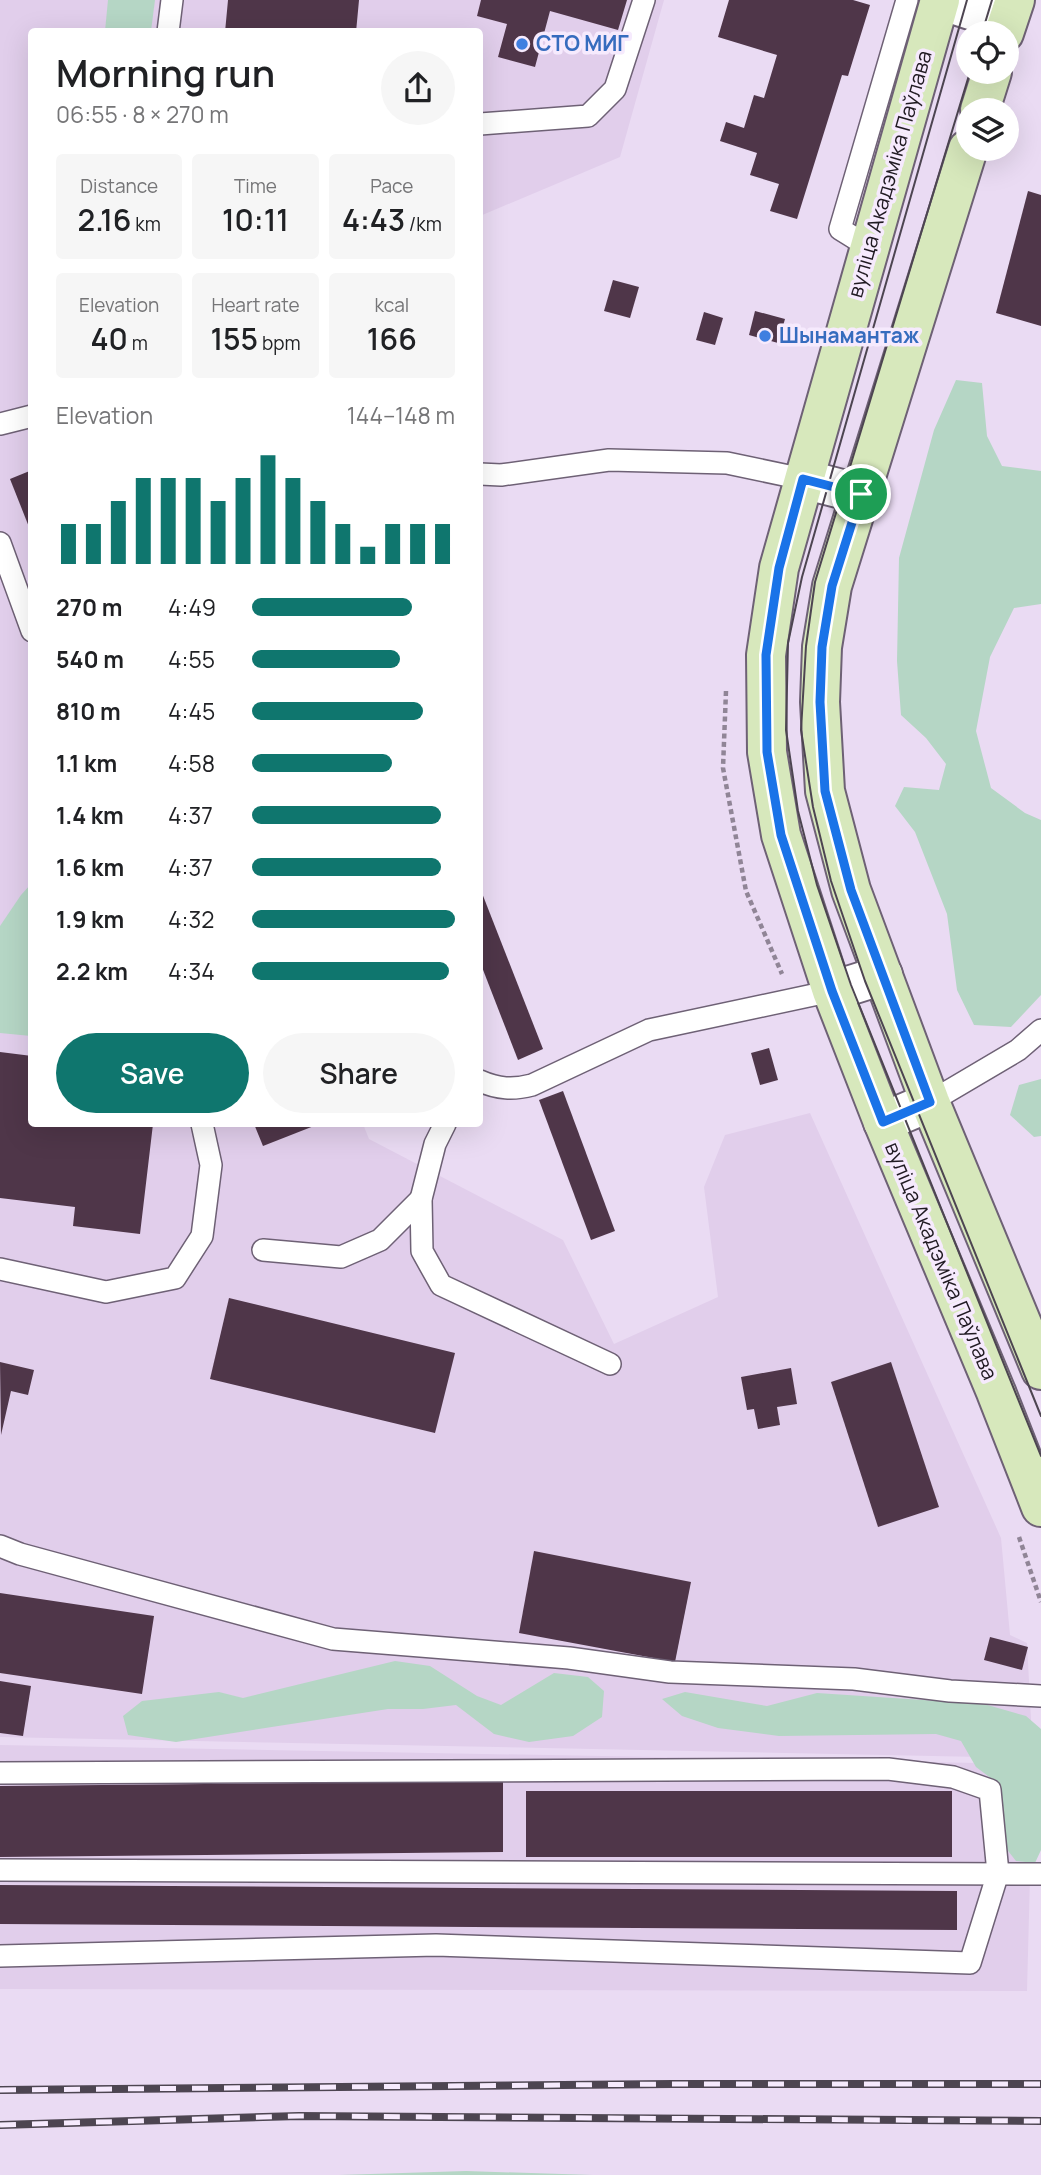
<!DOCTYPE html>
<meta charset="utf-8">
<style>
:root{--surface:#fff;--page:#f6f6f6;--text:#202124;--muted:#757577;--accent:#0f766e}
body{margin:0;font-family:Manrope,sans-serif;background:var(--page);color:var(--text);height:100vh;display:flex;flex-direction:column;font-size:26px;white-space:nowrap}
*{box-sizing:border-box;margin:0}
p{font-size:23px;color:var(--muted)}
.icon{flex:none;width:38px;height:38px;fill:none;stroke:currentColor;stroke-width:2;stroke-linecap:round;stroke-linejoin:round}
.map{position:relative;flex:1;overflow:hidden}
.panel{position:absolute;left:28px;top:28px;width:455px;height:1099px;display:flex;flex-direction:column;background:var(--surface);border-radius:7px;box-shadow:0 7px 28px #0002}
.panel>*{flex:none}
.buttons{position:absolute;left:956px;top:21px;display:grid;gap:14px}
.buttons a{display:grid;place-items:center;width:63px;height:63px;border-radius:50%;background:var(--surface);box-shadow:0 7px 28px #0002;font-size:35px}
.pin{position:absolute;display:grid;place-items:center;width:60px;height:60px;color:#fff;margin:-30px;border:4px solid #fff;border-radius:50%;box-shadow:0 2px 7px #0007}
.round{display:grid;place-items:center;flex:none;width:74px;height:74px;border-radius:37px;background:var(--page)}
.head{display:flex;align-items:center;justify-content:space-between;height:119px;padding:0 28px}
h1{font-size:38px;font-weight:600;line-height:52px}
.figures{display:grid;grid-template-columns:repeat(3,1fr);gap:10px;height:119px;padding:7px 28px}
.figures div{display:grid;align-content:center;border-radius:7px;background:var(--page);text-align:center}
.figures b{font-size:30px;font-weight:600}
.figures small{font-size:19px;font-weight:400}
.figures p{font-size:19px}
.chart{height:196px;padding:14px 28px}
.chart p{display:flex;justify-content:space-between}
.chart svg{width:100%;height:126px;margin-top:7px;stroke:var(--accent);stroke-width:6}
.primary-button{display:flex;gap:14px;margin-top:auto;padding:14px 28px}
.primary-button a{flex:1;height:80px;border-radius:42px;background:var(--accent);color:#fff;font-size:28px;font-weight:600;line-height:80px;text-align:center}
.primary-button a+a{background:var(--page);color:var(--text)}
ul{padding:0 28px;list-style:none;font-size:23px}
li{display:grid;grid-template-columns:112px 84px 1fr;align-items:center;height:52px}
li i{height:18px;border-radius:9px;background:var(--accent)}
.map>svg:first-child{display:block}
.built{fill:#e1ceeb}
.green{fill:#b5d6c5}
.building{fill:#4f3649}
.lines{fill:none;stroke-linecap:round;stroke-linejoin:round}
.service-casing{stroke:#6e6175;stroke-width:24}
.minor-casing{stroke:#6e6175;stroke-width:42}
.secondary-casing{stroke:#6e6175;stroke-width:42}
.path{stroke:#908596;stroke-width:4.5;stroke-dasharray:5 3.5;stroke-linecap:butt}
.service{stroke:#fff;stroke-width:21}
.minor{stroke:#fff;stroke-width:38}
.secondary{stroke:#d7e8bc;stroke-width:38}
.tram{stroke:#4d4551;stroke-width:2}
.rail-casing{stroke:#4d4551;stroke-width:8}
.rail{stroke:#f6eafd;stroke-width:5;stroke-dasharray:16;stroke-linecap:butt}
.route-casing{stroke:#fff;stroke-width:14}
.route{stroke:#1a73e8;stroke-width:9}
.shop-dot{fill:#3f7fe0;stroke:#f6eafd;stroke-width:2.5}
.labels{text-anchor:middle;stroke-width:7;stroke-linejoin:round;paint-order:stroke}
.shop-label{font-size:21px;font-weight:bold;fill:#366cbe;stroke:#f6eafd;text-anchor:start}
.street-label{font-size:21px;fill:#201a22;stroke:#f6eafd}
</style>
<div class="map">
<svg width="1041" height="2175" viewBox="0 0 1041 2175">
<rect width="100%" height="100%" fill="#eadbf3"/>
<!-- built -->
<g class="built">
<path d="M0 0H664L620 157 480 216V32H32V1124H363L369 1139 563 1240 614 1344 718 1297 704 1187 725 1135 810 1113 1001 1538 1010 1635 1027 1643 1033 1758 0 1737Z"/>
<path d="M0 1745 1033 1764 1027 1991 0 1989Z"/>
</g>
<!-- green -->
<g class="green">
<path d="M108 0H155L151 31H105Z"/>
<path d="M956 380 982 383 987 436 1002 466 1041 471V604L1014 608 990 657 976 731 991 788 1025 813 1041 820V995L1011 1027 974 1025 957 990 947 914 915 832 895 806 904 787 939 790 946 764 926 738 901 715 897 661 899 558 934 430Z"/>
<path d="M31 884V1036L0 1033V926L21 895Z"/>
<path d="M1041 1079V1136L1034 1137 1010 1115 1019 1085Z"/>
<path d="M395 1661 430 1666 477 1696 501 1705 554 1673 588 1677 604 1691 602 1717 573 1736 529 1742 494 1734 456 1705 423 1709H388L176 1742 128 1735 123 1716 142 1701 219 1692 243 1698Z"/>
<path d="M685 1692 767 1706 817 1693 984 1704 1026 1716 1041 1729V1850L1035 1863 1016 1861 1001 1842 992 1779 976 1767 961 1741 936 1734 779 1736 718 1728 682 1716 662 1699Z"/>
<path d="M466 2171 593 2175H339Z"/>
</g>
<!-- building -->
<g class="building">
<path d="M228 0H359L356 32H225Z"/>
<path d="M481 0H627L618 30 550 11 535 67 498 57 507 24 477 16Z"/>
<path d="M729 0H853L870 5 848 76 842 75 797 219 770 211 779 184 750 175 757 153 720 141 726 122 744 128 754 95 764 98 777 55 718 37Z"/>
<path d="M1028 191 1041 195V326L996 313Z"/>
<path d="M613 280 639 287 630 318 604 311Z"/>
<path d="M755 311 785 319 778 343 749 335Z"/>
<path d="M704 312 723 318 715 345 696 340Z"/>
<path d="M32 470V532H31L10 479Z"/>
<path d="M480 888 543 1049 518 1060 480 962Z"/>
<path d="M769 1048 778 1080 760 1085 751 1053Z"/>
<path d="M0 1052 32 1056V1124H153L140 1234 73 1226 75 1207 0 1198Z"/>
<path d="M563 1091 615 1231 591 1240 539 1100Z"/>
<path d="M254 1124H319L263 1146Z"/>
<path d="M229 1298 455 1353 435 1433 210 1379Z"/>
<path d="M0 1362 34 1370 28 1395 11 1391 1 1435Z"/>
<path d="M891 1362 939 1507 878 1527 831 1382Z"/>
<path d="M791 1368 797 1404 777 1407 780 1425 758 1429 754 1409 747 1410 741 1377Z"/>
<path d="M534 1551 691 1582 675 1662 519 1633Z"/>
<path d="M0 1593 154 1616 142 1694 0 1673Z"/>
<path d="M990 1637 1028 1647 1022 1670 984 1660Z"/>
<path d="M0 1681 31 1686 23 1736 0 1733Z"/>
<path d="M503 1781V1852L0 1857V1786Z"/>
<rect x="526" y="1791" width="426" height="66"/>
<path d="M0 1885 957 1891V1930L0 1924Z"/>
</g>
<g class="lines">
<!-- service casing -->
<g class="service-casing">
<g id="service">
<path d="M168 32 172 0"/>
<path d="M480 124 588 116 615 89 644 0"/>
<path d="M869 247 840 229 907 0"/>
<path d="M0 424 32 416"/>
<path d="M480 474 501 475 609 460 727 463 803 479"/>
<path d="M0 543 32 631"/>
<path d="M480 1081C498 1089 513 1090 532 1085L649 1030 832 991"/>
<path d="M930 1102 1018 1050 1041 1030"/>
<path d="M445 1124 435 1144 421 1199 422 1251 441 1285 610 1364"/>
<path d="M263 1250 341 1257 380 1240 421 1199"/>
<path d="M0 1269 106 1292 175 1278 202 1236 211 1165 202 1124"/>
<path d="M0 1546 20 1554 333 1639 569 1658 670 1672 854 1679 950 1691 1041 1696"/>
<path d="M0 1773 888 1769 953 1777 990 1790 998 1873 970 1963 436 1945 0 1956"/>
<path d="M0 1870 1041 1874"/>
</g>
</g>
<!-- minor casing -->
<g class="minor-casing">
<g id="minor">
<path d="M940 0 1007 22"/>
<path d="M803 479 861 494"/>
<path d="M832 991 883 975"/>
<path d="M883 1122 930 1102"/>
</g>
</g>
<!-- secondary casing -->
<g class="secondary-casing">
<g id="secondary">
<path d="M940 0 779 568 766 655 767 752 781 835 832 991 883 1122 996 1392 1041 1507"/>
<path d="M1004 33 1015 0"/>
<path d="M980 110 992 72"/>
<path d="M968 149 832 586 822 647 820 702 825 791 851 890 930 1102 1041 1370"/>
</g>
</g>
<!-- path -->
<g class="path">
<path d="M726 691 723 768 746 891 782 974"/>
<path d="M1019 1537 1041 1602"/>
</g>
<!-- service -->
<use href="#service" class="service"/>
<!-- minor -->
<use href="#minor" class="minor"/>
<!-- secondary -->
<use href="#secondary" class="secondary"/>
<!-- tram -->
<g class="tram">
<path d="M967 0 802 577 788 643 786 730 798 811 817 885 851 985 1041 1456"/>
<path d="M982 33 992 0"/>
<path d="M970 72 815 582 806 646 801 730 813 807 831 881 865 981 1041 1416"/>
</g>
<!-- rail casing -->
<g class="rail-casing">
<g id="rail">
<path d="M0 2090 672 2084H1041"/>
<path d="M0 2125 299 2116 1041 2121"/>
</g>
</g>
<!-- rail -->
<use href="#rail" class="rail"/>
</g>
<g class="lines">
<!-- route casing -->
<g class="route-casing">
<path id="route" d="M803 479 861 494 832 586 822 647 820 702 825 791 851 890 930 1102 883 1122 832 991 781 835 767 752 766 655 779 568Z"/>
</g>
<!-- route -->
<use href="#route" class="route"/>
</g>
<!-- markers -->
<g class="shop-dot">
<circle cx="522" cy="44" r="7"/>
<circle cx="765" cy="336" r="7"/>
</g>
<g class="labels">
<!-- shop labels -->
<g class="shop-label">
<text x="536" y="51">СТО МИГ</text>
<text x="779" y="343">Шынамантаж</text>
</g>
<!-- street labels -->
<g class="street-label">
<text transform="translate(890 174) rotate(-74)" y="7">вуліца Акадэміка Паўлава</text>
<text transform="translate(941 1261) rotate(67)" y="7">вуліца Акадэміка Паўлава</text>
</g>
</g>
</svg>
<div class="buttons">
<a><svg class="icon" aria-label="locate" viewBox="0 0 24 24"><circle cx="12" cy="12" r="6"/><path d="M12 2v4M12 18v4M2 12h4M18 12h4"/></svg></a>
<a><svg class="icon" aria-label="layers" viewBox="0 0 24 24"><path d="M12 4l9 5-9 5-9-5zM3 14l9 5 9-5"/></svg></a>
</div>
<div class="pin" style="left:861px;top:494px;background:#1e9e55"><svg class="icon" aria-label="arrive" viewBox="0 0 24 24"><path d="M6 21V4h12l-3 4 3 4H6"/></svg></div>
<section class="panel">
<div class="head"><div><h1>Morning run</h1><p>06:55 · 8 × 270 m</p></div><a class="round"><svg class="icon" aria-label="share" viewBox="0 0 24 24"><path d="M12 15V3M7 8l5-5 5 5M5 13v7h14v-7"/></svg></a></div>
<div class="figures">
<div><p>Distance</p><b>2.16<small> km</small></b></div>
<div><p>Time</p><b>10:11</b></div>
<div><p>Pace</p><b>4:43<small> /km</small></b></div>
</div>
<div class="figures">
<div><p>Elevation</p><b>40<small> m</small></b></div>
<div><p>Heart rate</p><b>155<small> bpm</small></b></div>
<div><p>kcal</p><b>166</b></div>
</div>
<div class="chart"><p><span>Elevation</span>144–148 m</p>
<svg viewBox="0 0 160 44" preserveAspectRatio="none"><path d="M5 44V30M15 44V30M25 44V22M35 44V14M45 44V14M55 44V14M65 44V22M75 44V14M85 44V6M95 44V14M105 44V22M115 44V30M125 44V38M135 44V30M145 44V30M155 44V30"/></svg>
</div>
<ul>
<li><b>270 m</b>4:49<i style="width:79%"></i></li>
<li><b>540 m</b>4:55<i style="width:73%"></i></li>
<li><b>810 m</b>4:45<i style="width:84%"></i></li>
<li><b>1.1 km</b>4:58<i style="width:69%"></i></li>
<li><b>1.4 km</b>4:37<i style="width:93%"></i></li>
<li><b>1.6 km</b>4:37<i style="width:93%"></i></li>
<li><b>1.9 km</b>4:32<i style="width:100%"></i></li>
<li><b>2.2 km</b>4:34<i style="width:97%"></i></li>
</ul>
<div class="primary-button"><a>Save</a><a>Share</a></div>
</section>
</div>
